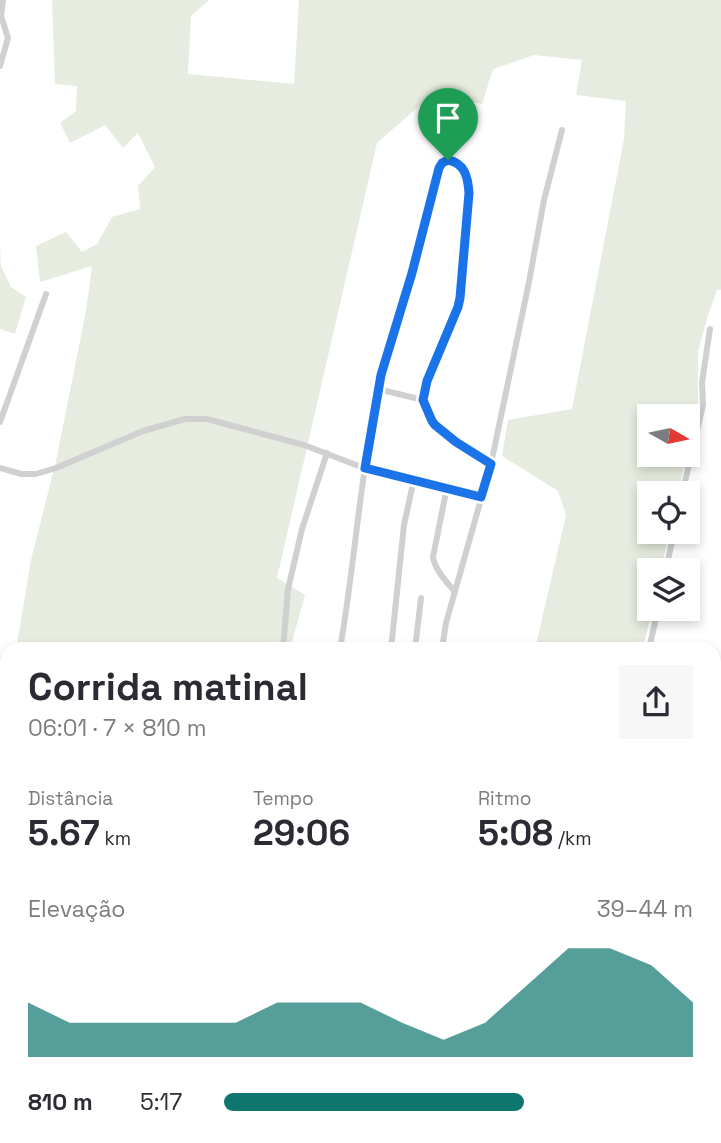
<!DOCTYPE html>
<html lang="pt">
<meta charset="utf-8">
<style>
:root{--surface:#fff;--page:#f7f7f7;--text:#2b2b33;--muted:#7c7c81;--accent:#0f766e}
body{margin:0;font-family:"Space Grotesk",sans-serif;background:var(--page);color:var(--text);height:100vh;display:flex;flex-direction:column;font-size:26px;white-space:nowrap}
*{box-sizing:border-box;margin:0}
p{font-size:23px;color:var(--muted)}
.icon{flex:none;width:38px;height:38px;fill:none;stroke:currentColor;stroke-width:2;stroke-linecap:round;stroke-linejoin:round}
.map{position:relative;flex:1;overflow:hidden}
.sheet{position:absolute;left:0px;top:642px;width:721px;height:502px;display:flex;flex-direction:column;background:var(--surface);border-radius:21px 21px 0 0;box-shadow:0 4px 10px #0003}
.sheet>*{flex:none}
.needle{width:46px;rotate:99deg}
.fabs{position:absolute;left:637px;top:404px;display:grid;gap:14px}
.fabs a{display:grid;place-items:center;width:63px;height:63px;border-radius:0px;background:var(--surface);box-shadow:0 4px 10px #0003;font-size:35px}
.pin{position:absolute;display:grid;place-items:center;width:60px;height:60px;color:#fff;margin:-72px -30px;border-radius:50% 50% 50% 0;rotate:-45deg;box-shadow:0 0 7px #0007}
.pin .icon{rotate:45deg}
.round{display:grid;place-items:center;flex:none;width:74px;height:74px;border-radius:0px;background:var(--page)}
.headline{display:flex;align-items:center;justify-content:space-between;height:119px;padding:0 28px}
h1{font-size:38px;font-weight:800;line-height:52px}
.figures{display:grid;grid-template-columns:repeat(3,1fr);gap:10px;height:119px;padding:7px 28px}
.figures div{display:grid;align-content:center}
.figures b{font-size:35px;font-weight:800}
.figures small{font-size:19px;font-weight:400}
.figures p{font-size:19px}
.chart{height:196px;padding:14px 28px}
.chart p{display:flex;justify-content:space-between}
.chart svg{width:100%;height:126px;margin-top:7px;fill:var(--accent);opacity:.7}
ul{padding:0 28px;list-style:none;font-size:23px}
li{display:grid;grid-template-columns:112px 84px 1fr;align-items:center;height:52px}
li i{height:18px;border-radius:9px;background:var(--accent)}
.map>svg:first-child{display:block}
.green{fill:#e6ecdf}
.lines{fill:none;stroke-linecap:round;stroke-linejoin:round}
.minor{stroke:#d0d0d0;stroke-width:6}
.primary{stroke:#ababab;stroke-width:10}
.route-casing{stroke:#fff;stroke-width:14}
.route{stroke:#1a73e8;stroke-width:9}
</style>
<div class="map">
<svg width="721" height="1143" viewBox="0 0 721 1143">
<rect width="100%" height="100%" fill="#fff"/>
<!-- green -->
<g class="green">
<path d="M52 0H209L191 16 188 74 294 84 299 0H721V290H717L708 315 698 351V408L688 449V416H649V455H686L678 493 649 494V532H669L661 570H649V609H652L643 649H535L566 515 558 491 502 456 508 420 572 409 624 139 626 101 576 95 582 60 534 55 493 69 482 104 434 93 377 143 277 578 305 595 290 649H16L31 560 56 461 86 311 92 266 40 282 36 246 66 232 82 252 97 244 112 217 140 209 138 186 155 167 138 133 123 148 105 125 70 143 60 123 76 111 77 86 55 84Z"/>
<path d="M0 246 1 266 11 287 26 297 15 334 0 329Z"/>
<path d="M7 695V1138H88L87 1143H0V726Z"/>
</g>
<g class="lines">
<!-- minor -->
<g class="minor">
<path d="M0 66 8 38 1 16 3 0"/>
<path d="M378 389 423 400"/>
<path d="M0 422 46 294"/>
<path d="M0 468 21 474H36L56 468 143 431 185 419H207L304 445 364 468 481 497"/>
<path d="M447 487 433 557C435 570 446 581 455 592"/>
<path d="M682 494 703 405 702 382 710 329"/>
<path d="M666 570 674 532"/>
<path d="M283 649 288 589 302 529 327 453"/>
<path d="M340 649C355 563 360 476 378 390 386 350 402 311 413 272 422 238 429 203 439 168 447 152 461 162 466 175 469 180 469 187 469 193L460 298 458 307 427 381 423 400 428 413 435 425 461 446 491 464"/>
<path d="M391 649 404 525 414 479"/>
<path d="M415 649 421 598"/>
<path d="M442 649 446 623 491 464 529 282 544 200 562 130"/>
<path d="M649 649 658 609"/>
<path d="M714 926 721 932"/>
<path d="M714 1074 721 1051"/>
<path d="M567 1138 568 1143"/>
<path d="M124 1143 126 1138"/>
<path d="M171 1143 172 1138"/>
<path d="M228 1143 229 1138"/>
<path d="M274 1143 275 1138"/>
<path d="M550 1143 554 1138"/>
<path d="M695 1143 696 1138"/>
</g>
<!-- primary -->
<g class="primary">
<path d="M714 849 721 839"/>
<path d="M305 1143 307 1138"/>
</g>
</g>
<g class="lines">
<!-- route casing -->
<g class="route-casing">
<path id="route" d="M448 160C465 163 468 178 469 193L460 298 458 307 427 381 423 400 432 421 435 425 456 442 491 464 481 497 365 468 381 375 412 273 439 168 442 163Z"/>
</g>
<!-- route -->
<use href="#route" class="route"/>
</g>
</svg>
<div class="fabs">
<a><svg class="needle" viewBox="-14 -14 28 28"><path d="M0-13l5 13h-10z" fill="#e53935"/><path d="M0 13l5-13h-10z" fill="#7c7c81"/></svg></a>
<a><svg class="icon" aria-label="locate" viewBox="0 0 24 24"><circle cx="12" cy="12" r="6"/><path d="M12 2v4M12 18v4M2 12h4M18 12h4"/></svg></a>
<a><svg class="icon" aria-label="layers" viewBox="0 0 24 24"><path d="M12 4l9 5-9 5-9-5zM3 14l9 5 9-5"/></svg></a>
</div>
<div class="pin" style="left:448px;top:160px;background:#1e9e55"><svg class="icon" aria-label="arrive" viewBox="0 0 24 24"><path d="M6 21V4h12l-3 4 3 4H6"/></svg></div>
<section class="sheet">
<div class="headline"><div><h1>Corrida matinal</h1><p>06:01 · 7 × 810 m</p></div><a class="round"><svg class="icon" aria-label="share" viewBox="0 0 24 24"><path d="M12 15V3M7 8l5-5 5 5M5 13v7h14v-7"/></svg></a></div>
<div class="figures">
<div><p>Distância</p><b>5.67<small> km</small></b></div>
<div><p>Tempo</p><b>29:06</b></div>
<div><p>Ritmo</p><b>5:08<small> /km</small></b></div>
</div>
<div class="chart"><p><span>Elevação</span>39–44 m</p>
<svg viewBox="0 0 160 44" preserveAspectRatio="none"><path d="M0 44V25L10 32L20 32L30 32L40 32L50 32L60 25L70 25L80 25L90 32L100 38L110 32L120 19L130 6L140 6L150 12L160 25V44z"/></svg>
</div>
<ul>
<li><b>810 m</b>5:17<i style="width:64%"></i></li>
</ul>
</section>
</div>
